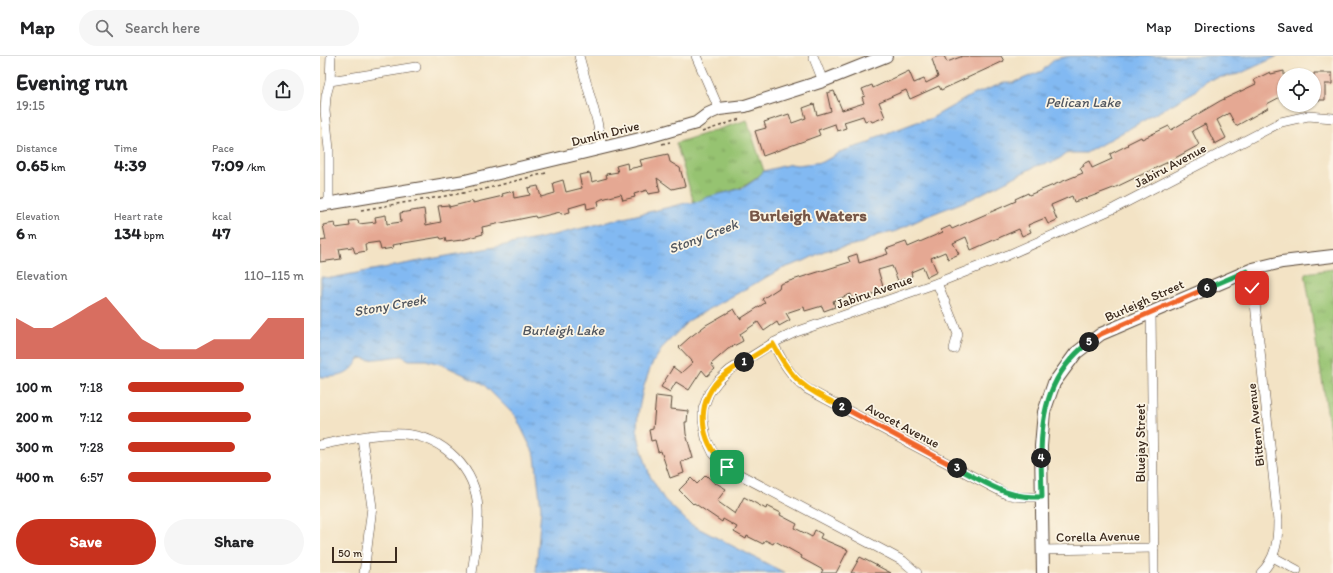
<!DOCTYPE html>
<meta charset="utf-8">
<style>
:root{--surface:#fff;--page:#f6f6f6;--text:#202124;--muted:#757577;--line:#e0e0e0;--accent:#c8321e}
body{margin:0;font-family:Itim,sans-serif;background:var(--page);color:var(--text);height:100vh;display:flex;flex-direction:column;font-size:15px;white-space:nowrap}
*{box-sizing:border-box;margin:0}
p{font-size:13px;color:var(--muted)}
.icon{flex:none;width:22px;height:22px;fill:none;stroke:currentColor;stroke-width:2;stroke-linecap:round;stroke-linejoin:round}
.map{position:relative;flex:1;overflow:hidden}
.details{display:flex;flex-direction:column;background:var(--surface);width:320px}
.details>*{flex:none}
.buttons{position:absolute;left:957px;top:12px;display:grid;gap:8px}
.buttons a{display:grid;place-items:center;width:44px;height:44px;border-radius:50%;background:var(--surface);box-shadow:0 1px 3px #0004;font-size:20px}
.scale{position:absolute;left:12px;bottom:10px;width:65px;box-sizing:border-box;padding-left:4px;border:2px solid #3b2a1e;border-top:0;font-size:11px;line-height:14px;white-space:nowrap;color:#3b2a1e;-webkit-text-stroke:3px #fcf5e5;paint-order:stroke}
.pin{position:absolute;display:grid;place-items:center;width:34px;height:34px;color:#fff;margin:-17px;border-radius:8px;box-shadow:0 2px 6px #0006}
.km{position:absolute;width:20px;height:20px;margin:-10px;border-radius:50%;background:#222;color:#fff;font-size:11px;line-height:20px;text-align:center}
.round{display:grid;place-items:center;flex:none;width:42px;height:42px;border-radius:21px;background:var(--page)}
.summary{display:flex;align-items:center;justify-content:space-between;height:68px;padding:0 16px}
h1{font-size:22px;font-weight:700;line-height:30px}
.figures{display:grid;grid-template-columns:repeat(3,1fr);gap:6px;height:68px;padding:4px 16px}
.figures div{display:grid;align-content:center}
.figures b{font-size:17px;font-weight:700}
.figures small{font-size:11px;font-weight:400}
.figures p{font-size:11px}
.chart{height:112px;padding:8px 16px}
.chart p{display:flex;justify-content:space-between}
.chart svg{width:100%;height:72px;margin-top:4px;fill:var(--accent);opacity:.7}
.cta{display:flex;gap:8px;margin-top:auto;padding:8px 16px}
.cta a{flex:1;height:46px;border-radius:24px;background:var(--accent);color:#fff;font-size:16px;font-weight:700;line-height:46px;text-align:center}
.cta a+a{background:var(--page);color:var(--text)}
ul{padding:0 16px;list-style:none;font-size:13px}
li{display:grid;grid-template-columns:64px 48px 1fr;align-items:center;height:30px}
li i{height:10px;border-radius:5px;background:var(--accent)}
header{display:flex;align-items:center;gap:24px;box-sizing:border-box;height:56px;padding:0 20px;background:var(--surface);border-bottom:1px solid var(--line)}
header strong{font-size:19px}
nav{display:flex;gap:22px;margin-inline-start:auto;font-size:14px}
.search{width:280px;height:36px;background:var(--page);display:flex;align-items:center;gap:10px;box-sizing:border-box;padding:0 14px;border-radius:22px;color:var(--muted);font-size:15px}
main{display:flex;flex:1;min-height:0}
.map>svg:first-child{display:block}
.park{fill:url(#park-tufts);stroke:#687648}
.water{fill:url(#water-ripples);stroke:#5e7288}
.building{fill:#e5a893}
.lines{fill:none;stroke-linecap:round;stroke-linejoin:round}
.minor-casing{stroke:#574637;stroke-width:10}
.tertiary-casing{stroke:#574637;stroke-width:14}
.path{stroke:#574637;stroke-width:1.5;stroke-dasharray:3 3;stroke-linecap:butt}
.minor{stroke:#fff;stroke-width:9}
.tertiary{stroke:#fff;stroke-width:12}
.split-1-casing{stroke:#fff;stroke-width:8}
.split-2-casing{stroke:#fff;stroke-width:8}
.split-3-casing{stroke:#fff;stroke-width:8}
.split-4-casing{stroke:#fff;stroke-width:8}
.split-5-casing{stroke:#fff;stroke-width:8}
.split-6-casing{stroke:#fff;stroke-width:8}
.split-7-casing{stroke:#fff;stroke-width:8}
.split-1{stroke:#f5b400;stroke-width:5}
.split-2{stroke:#f5b400;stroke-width:5}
.split-3{stroke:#f0652b;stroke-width:5}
.split-4{stroke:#22a559;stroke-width:5}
.split-5{stroke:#22a559;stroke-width:5}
.split-6{stroke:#f0652b;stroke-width:5}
.split-7{stroke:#22a559;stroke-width:5}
.labels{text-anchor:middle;stroke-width:3.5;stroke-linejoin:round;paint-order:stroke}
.street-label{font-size:13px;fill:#3b2a1e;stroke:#fcf5e5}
.water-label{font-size:14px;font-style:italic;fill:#50555e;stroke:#fcf5e5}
.district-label{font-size:17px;font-weight:bold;fill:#765647;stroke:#fcf5e5}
</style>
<header>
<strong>Map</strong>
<div class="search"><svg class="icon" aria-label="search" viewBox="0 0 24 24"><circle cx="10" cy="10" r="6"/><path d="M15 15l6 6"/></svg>Search here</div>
<nav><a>Map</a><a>Directions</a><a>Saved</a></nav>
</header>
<main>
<section class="details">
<div class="summary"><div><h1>Evening run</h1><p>19:15</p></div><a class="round"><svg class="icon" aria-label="share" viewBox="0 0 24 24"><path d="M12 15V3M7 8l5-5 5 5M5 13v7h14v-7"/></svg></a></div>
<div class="figures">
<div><p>Distance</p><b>0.65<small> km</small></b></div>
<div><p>Time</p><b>4:39</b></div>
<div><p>Pace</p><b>7:09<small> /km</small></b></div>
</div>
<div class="figures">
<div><p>Elevation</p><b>6<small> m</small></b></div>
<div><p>Heart rate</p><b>134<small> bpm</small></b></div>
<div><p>kcal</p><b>47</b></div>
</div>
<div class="chart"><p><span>Elevation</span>110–115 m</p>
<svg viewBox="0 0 160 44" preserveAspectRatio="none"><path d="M0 44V19L10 25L20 25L30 19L40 12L50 6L60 19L70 32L80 38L90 38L100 38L110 32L120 32L130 32L140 19L150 19L160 19V44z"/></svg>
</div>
<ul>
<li><b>100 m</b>7:18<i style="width:66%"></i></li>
<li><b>200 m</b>7:12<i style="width:70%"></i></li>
<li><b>300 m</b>7:28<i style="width:61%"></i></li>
<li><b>400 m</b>6:57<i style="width:81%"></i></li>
</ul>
<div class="cta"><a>Save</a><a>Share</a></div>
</section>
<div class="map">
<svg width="1013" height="517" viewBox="0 0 1013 517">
<defs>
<pattern id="park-tufts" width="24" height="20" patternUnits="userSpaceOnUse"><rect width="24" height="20" fill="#96c371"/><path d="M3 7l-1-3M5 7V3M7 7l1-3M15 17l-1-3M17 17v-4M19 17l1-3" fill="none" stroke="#7c9f5c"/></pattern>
<pattern id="water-ripples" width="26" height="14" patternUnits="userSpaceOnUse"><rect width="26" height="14" fill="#82b9f2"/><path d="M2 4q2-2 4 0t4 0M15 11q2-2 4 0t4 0" fill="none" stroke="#6c97c3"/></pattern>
</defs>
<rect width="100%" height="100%" fill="#fcf5e5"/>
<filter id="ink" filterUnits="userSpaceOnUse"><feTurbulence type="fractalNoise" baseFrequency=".025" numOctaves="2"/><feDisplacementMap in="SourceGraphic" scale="8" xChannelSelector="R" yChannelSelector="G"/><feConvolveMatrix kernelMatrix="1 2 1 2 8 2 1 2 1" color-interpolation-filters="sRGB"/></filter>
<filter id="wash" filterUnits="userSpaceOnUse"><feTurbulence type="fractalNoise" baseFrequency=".012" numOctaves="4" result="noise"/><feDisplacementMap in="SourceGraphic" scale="16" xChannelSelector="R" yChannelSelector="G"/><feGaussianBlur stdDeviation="0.9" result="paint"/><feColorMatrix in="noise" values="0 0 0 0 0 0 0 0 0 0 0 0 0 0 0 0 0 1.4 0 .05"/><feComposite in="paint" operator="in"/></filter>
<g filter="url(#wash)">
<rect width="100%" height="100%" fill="#f3e3c5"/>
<!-- park -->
<g class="park">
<path d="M427 64 444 115C422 138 401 135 374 147L356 87Z"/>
<path d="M1013 213V392L985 217Z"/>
</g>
<!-- water -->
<path class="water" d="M751 0H958L919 18 886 24 874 36 766 97H747L736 105 716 110 651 143 607 160 574 176 558 179 542 187 504 195 484 205 461 213 368 265 343 291 331 310 323 333 318 358 317 373 320 388 330 420 344 443 370 468 465 517H216L221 452 215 400 196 361 162 327 123 309 106 304H89L82 300 48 304 43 302 39 303C29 321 19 321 0 321L1 221 12 222 42 216 217 183 366 147H374L388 141 423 132 436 123 444 115 471 108 477 109 503 106 522 95 549 87 554 82 597 66 610 63 652 39 684 27H693L722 15 735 3Z"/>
<g id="blocks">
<!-- building -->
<g class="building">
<path d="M618 0H624L627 6 643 0H681L684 5 621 34 619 30 590 43 586 34 559 46 565 61 552 66 550 63 545 65 543 60 524 66 526 72 517 75 515 68 498 74 500 79 443 100 435 75 446 72 444 66 469 58 472 67 486 62 483 52 494 48 497 59 511 55 507 37 514 35 522 54 544 47 542 41 545 40 542 33 552 29 553 32 589 15 594 27 604 23 606 27 618 21 612 3Z"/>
<path d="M964 15V39L947 48 948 52 916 70 909 57 897 64 906 82 895 88 885 68 872 75 879 89 846 107 796 131 770 141 754 146 752 140 731 149 737 164 728 168 725 162 708 169 711 176 702 180 699 173 651 194 646 181 633 187 639 198 628 203 625 196 611 202 617 216 607 221 603 211 591 216 592 220 578 225 572 210 558 214 564 234 533 245 531 238 513 245 515 251 504 255 502 250 485 255 484 251 466 257 470 264 459 270 457 266 444 275 438 266 420 278 423 285 408 293 391 308 395 313 387 320 382 314 369 334 356 326 350 336 341 331 353 311 361 317 373 306 359 291 369 282 386 269 414 253 420 263 445 247 442 243 459 232 460 228 530 206 528 201 537 198 539 207 568 198 566 193 586 186 588 191 623 176 621 174 630 170 632 173 696 145 695 143 708 137 709 139 763 117 760 112 764 110 763 108 769 105 772 112 792 103 790 98 808 89 807 88 821 81 822 83 849 70 851 74 900 45 936 28 934 24 950 16 951 18Z"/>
<path d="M994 17H1012V28H1005V44H994Z"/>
<path d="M348 98 350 106 360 112 365 130 352 133 337 122 340 136 328 138 327 134 314 138 315 141 303 144 301 138 282 143 278 145 279 150 267 153 266 147 249 152 250 156 241 158 240 156 216 162 215 160 162 171 163 178 142 184 126 186 125 182 121 183 120 181 72 189 73 192 61 194 59 186 45 188 46 195 35 197 33 191 19 193 21 203 0 206V185L6 184 3 169 15 167 16 172 30 170 29 165 38 164 39 168 56 166 55 161 66 159 67 168 81 166 80 157 104 153 106 169 121 166 118 150 129 149V151L153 145V147L183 140 182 138 193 135 194 142 210 139 208 132 218 130 221 141 235 137 233 127 243 124 246 136 262 132 259 119 270 117 272 126 287 122 286 118 298 116 296 110 307 107 308 113 322 110 320 104Z"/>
<path d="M336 340 352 342 351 353 368 355 367 366H365L366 378 373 402 361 406 364 417 350 422 341 395 338 396 335 384 331 385 329 374 333 373Z"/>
<path d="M386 419 395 428 396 427 406 433 397 445 415 458 424 441 446 453 447 450 461 457 460 459 477 468 475 472 492 481 495 474 502 478 500 482 528 494 516 517H501L503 514 481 502 482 500 455 485 453 488 445 484 443 488 427 480 426 483 414 476 417 471 403 463 402 466 374 447 373 448 359 434 371 422 377 428Z"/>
<path d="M540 501 571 517H531Z"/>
</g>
</g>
</g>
<g filter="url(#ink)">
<use href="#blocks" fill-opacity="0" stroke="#574637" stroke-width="1"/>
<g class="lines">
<!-- minor casing -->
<g class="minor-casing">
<g id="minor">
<path d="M259 0 277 65 282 92"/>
<path d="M376 0 399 53"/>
<path d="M493 0 503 25"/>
<path d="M10 25 96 11"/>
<path d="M9 147V93L5 55 6 40 10 25 11 0"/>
<path d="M927 215 935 247 958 465C958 485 956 502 941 517"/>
<path d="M617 227 638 278 634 293"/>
<path d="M831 256 834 517"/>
<path d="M453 287C462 305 471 321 487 333L686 438 699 441H722"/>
<path d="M42 382 52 451 44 517"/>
<path d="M0 389C27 384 57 376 84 378 124 381 156 413 158 453 159 475 155 496 152 517"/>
<path d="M722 494 834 492"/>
<path d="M953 501 977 514"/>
<path d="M597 517 583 505 570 498 415 416 407 411 393 397 386 382 383 364V353L389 337 399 324 410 314 453 287 476 276 617 227 688 199 795 152 961 66 988 60 1013 62"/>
</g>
</g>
<!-- tertiary casing -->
<g class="tertiary-casing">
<g id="tertiary">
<path d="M0 149 145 125 324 82 376 67 388 58 399 53 425 50 503 25 566 0"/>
<path d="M723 517 721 390 724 356 734 327 756 297 781 278 933 213 962 206 1013 200"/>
</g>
</g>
<!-- path -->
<g class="path">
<path d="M382 76 420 63"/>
<path d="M342 88 350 86"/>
<path d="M41 154 161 134 226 117"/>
</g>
<!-- minor -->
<use href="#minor" class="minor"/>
<!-- tertiary -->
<use href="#tertiary" class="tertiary"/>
</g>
</g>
<g class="lines" filter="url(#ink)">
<!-- split-1 casing -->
<g class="split-1-casing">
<path id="split-1" d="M407 411C383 390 374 356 395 328 402 319 414 312 424 306"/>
</g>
<!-- split-2 casing -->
<g class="split-2-casing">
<path id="split-2" d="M424 306 453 288C474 327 483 331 522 351"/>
</g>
<!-- split-3 casing -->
<g class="split-3-casing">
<path id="split-3" d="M522 351 637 412"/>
</g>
<!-- split-4 casing -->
<g class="split-4-casing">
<path id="split-4" d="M637 412C669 428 685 442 722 441L721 402"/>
</g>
<!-- split-5 casing -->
<g class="split-5-casing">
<path id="split-5" d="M721 402C721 354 730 317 769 286"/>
</g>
<!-- split-6 casing -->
<g class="split-6-casing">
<path id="split-6" d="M769 286 781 278 887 232"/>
</g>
<!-- split-7 casing -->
<g class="split-7-casing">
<path id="split-7" d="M887 232 927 215 932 232"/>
</g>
<!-- split-1 -->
<use href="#split-1" class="split-1"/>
<!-- split-2 -->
<use href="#split-2" class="split-2"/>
<!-- split-3 -->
<use href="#split-3" class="split-3"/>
<!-- split-4 -->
<use href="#split-4" class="split-4"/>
<!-- split-5 -->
<use href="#split-5" class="split-5"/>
<!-- split-6 -->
<use href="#split-6" class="split-6"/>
<!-- split-7 -->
<use href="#split-7" class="split-7"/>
</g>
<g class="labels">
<!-- street labels -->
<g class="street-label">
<text transform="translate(285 77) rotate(-14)" y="5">Dunlin Drive</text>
<text transform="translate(850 109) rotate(-28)" y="5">Jabiru Avenue</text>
<text transform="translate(554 235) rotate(-19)" y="5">Jabiru Avenue</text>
<text transform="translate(824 244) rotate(-24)" y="5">Burleigh Street</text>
<text transform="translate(583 369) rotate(28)" y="5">Avocet Avenue</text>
<text transform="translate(935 369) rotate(-96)" y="5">Bittern Avenue</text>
<text transform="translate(820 387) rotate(-90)" y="5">Bluejay Street</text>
<text transform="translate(778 480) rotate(-1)" y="5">Corella Avenue</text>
</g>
<!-- water labels -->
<g class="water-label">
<text x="763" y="51">Pelican Lake</text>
<text transform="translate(383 180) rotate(-21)" y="5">Stony Creek</text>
<text transform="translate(70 249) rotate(-10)" y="5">Stony Creek</text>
<text x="243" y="279">Burleigh Lake</text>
</g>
<!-- district labels -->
<g class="district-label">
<text x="488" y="165">Burleigh Waters</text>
</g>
</g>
</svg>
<div class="buttons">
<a><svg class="icon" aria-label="locate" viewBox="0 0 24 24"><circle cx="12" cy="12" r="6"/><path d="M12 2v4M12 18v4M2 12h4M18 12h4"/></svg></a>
</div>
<div class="scale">50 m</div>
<div class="pin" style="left:407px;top:411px;background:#1e9e55"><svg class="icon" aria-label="arrive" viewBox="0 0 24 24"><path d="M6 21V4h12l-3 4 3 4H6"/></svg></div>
<div class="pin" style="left:932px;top:232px;background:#d93025"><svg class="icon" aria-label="check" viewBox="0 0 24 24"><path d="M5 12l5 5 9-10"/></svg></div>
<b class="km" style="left:424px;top:306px">1</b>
<b class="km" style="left:522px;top:351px">2</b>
<b class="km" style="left:637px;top:412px">3</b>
<b class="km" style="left:721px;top:402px">4</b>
<b class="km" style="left:769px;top:286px">5</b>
<b class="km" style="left:887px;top:232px">6</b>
</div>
</main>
